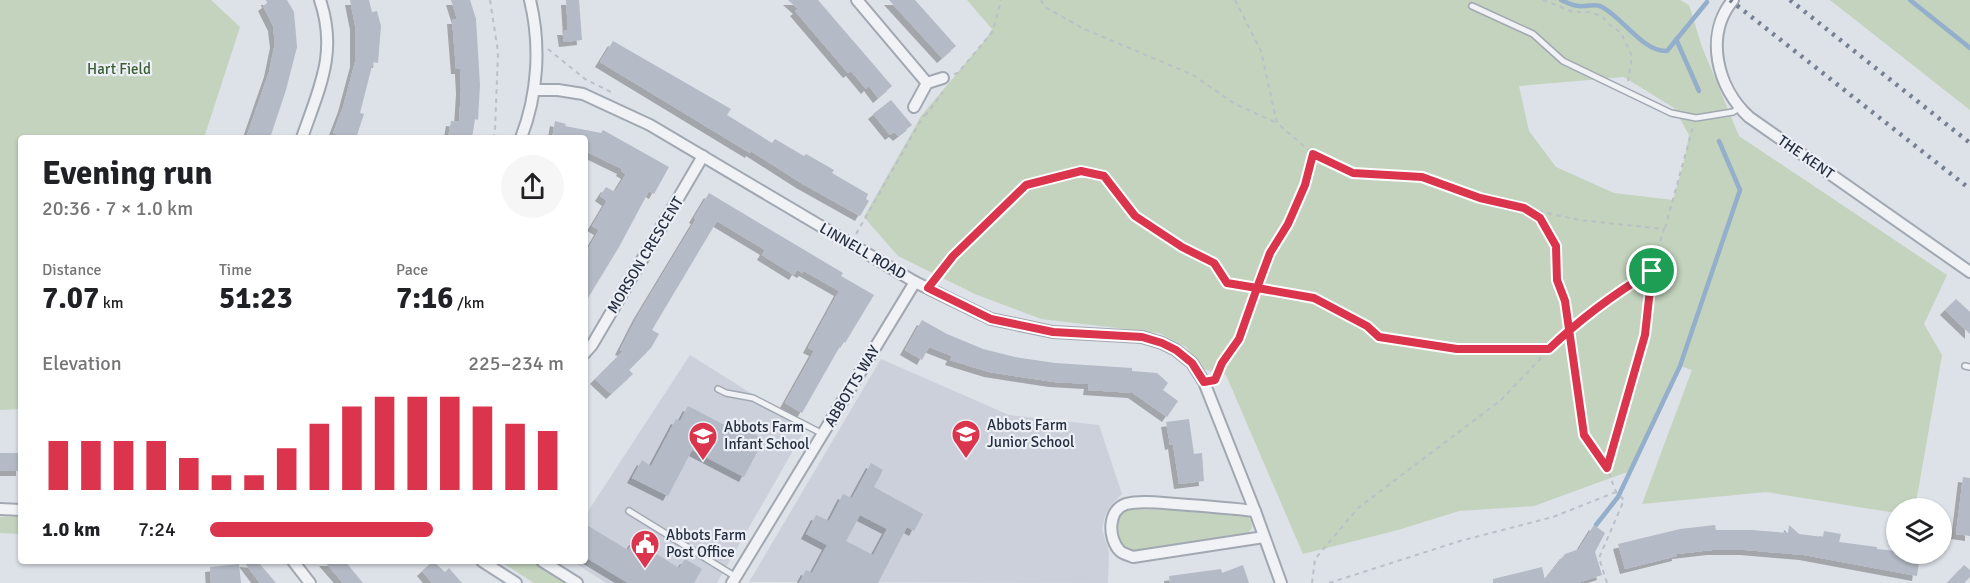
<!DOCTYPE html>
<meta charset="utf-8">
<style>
:root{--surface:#fff;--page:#f6f6f6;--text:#202124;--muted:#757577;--accent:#da354d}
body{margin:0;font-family:Signika,sans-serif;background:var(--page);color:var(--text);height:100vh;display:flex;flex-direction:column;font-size:22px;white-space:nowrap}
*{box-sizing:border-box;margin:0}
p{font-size:20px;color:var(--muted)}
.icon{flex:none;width:33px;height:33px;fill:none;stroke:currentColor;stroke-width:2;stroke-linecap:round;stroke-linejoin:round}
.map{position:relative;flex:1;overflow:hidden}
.panel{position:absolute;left:18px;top:135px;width:570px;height:429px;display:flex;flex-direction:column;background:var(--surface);border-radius:6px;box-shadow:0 2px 4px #0004}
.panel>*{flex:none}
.tools{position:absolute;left:1886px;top:498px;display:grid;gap:12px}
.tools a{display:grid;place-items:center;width:66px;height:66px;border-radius:50%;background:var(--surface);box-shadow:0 2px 4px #0004;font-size:30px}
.pin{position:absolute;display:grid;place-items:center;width:51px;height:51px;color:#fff;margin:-26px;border:3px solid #fff;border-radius:50%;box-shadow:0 2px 6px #0007}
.round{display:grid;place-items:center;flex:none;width:63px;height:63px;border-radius:32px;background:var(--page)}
.overview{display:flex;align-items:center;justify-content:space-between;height:102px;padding:0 24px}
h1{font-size:33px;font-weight:800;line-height:45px}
.figures{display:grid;grid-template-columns:repeat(3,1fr);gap:9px;height:102px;padding:6px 24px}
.figures div{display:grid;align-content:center}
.figures b{font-size:30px;font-weight:800}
.figures small{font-size:16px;font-weight:400}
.figures p{font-size:16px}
.chart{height:168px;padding:12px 24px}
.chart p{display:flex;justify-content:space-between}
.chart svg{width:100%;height:108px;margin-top:6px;stroke:var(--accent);stroke-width:6}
ul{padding:0 24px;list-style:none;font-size:20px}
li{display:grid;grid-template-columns:96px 72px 1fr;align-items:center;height:45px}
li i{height:15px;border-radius:8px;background:var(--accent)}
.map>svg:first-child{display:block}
.built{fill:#cbd0db}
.green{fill:#c3d3bd;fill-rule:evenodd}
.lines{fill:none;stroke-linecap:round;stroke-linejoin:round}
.stream{stroke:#94afcc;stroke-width:4.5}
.building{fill:#b4bac6;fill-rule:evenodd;filter:url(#shadow)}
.service-casing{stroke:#a2a8b2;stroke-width:8}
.minor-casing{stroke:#a2a8b2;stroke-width:14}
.path{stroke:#bbbfc7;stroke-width:2;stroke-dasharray:4.5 4.5;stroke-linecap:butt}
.service{stroke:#f0f2f6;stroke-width:5}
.minor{stroke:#f0f2f6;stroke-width:10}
.rail{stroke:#758093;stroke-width:4.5;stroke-dasharray:3 6;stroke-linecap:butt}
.route-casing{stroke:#fff;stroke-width:12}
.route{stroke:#da354d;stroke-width:8}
.labels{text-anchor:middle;stroke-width:4.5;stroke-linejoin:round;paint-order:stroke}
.park-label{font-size:15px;fill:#395d31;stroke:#ecf0f6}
.street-label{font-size:15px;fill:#252f40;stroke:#ecf0f6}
.poi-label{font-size:15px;fill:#252f40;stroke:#ecf0f6;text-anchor:start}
</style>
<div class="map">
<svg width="1970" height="583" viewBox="0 0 1970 583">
<defs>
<filter id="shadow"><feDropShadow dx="-5" dy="5" stdDeviation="0" flood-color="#0004"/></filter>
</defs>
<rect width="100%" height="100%" fill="#dde1e8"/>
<!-- built -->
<g class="built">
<path d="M690 355 806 428 717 583H606L572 561H585V516Z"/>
<path d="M881 359 1009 415 1099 425 1122 494 1111 505 1105 516 1102 529 1109 552 1108 583 749 582Z"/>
</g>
<!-- green -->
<g class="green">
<path d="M0 0H211L240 27 204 138H21V409L0 410Z"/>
<path d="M967 0H1680L1689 5 1702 47 1739 136 1947 275 1924 324 1942 355 1915 508H1896V513L1766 492 1642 504 1692 370 1680 366 1630 471 1534 506 1459 511 1398 530 1303 554 1226 375 1203 369 1186 347 1159 333 1041 319 975 294 898 256 864 217 921 116 986 39 992 29ZM1624 77 1674 108 1689 135 1685 158 1673 200 1614 193 1556 167 1529 131 1519 86Z"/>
<path d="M1830 0H1970V110Z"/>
<path d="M1173 509 1245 514 1251 520 1252 528 1248 533 1133 552C1116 541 1115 536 1118 516L1126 510Z"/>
<path d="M0 517H21V534L0 533Z"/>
<path d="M500 561H531L566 583H534Z"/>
</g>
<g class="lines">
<!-- stream -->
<g class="stream">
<path d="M1561 0C1566 2 1573 6 1579 6 1586 7 1595 3 1602 7 1623 18 1643 52 1667 51L1707 2"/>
<path d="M1910 0 1970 48"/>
<path d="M1676 39 1699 91"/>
<path d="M1596 525 1618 497 1680 366 1740 190 1719 141"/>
</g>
</g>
<!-- building -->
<g class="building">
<path d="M266 0H287L294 12 297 47 286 90 270 138H246L269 72 275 43 273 26 263 6 267 3Z"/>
<path d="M350 0H369L372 12 377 11 381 26 378 63 373 62 360 113 364 114 356 138H347L333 133 343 107 355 62V25Z"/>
<path d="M451 0H470L476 19 480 85 478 120 475 119 472 138H448L451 121 459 122 461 89 460 69H456L452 19H457Z"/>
<path d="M566 0H579L582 40 564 42 562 30H568Z"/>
<path d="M788 0H818L892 86 878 98 869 86 866 89 851 71 848 73 795 11 798 9Z"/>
<path d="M889 0H915L956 46 942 58Z"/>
<path d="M613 41 731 109 727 115 761 136 772 143 775 139 804 156 806 154 834 170 832 173 868 194 866 199 869 201 860 216 801 183 751 151 750 153 600 62Z"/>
<path d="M891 100 912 125 898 136 894 132 890 135 873 114Z"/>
<path d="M555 121 566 124 565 126 601 133 603 130 669 167 654 194 649 191 619 247 585 303V254L599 230 592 226 607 201 600 196 606 187 615 192 626 174 621 171 622 169 585 151V138H552Z"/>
<path d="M709 193 843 273 841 276 874 295 845 343 843 341 802 413 785 403 814 351 808 348 839 291 804 271 802 273 797 270 794 275 762 255 765 250 717 221 652 330 659 334 651 348 629 370 633 374 611 394 595 379 623 351 620 350 638 315 696 219 694 218Z"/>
<path d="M1956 299 1970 312V334L1945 310Z"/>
<path d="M922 320 947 334 983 349 1015 357 1055 363 1132 368V371L1157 373 1168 383 1163 390 1178 401 1167 417 1133 393 1088 390 1089 384 1054 382 989 372 950 360 952 356 929 347 922 360 905 350Z"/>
<path d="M688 406 742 434 744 429 764 439 744 477 692 450 668 496 632 478 642 460 651 466 676 419 680 421Z"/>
<path d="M1189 419 1194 454 1202 453 1204 481 1179 484 1173 444 1170 445 1166 422Z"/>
<rect x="0" y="453" width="21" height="18"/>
<path d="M871 463 883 470 874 487 923 514 914 531 907 527 878 583H799L806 570 812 573 827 545 806 534 816 515 829 521 843 494 852 498ZM860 515 887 529 873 555 846 541Z"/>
<path d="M1963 477 1970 478V536L1956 534Z"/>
<path d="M585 524 628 550 634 540 679 568 685 559 702 569 694 583H628L585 557Z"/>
<path d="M1594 525 1605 533 1595 552 1602 575 1578 583H1493V579L1542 567 1545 580 1565 554 1579 549Z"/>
<path d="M1715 525 1716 530H1752L1788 533 1789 525 1799 534 1823 537 1824 531 1841 534 1839 542 1877 547V549L1896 551V554H1920L1917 576 1804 555 1745 550H1712L1677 554V556L1625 569 1618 544 1680 529Z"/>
<path d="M324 561H345L363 583H343Z"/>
<path d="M433 561 445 572 449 568 462 583H432L422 571Z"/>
<path d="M244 562 259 563 276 583H260Z"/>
<path d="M239 564 241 583H211L210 567Z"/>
<path d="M1243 565 1249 583H1170L1169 576 1221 569 1222 573Z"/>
<path d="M1964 565 1970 570V577L1964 583H1947Z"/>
</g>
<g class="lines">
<!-- service casing -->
<g class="service-casing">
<g id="service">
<path d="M1472 6 1533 34 1563 61 1671 113 1696 118 1733 112 1739 108"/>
<path d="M1965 366 1970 367"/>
<path d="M718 389 726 393 753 398 823 434"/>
<path d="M629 511 736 577"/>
</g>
</g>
<!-- minor casing -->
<g class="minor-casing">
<g id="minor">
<path d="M857 0 927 83"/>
<path d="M1733 0C1704 35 1717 88 1749 117L1970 272"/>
<path d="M534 90H558L583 94 650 125 915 282 991 319 1053 332 1142 337 1162 343 1176 350 1192 363 1204 382 1255 511 1281 583"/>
<path d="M914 107 927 83 943 78"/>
<path d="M302 138C319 88 338 53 320 0"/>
<path d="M521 138C538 94 541 45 530 0"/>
<path d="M585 353 592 345 703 156"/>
<path d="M0 509 21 510"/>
<path d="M1255 511C1229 508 1203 506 1176 504 1161 503 1141 500 1126 504 1107 510 1108 539 1120 551 1123 554 1129 555 1133 557L1264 537"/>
<path d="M293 561 310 583"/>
<path d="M482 561 516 583"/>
<path d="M542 561 577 583"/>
<path d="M732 583 915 282"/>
</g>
</g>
<!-- path -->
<g class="path">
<path d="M490 0 498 52 495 130 493 138"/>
<path d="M1041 0 1045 7 1084 29 1193 75 1235 104 1277 123"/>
<path d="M1235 0 1261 51 1277 123 1313 154 1353 173 1422 176 1480 198 1579 220 1664 229 1651 271 1645 335 1607 468 1616 492 1624 500 1599 558 1607 583"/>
<path d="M1543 0 1573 12H1589L1602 16 1610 25 1621 33 1632 56 1628 81"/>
<path d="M548 49 585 79 615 94"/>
<path d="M954 74 958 73 993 31 1001 0"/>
<path d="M925 116 943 92"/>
<path d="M1528 210 1540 218 1556 246 1557 280 1565 301 1579 390 1583 434 1607 468"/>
<path d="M1665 228 1693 127"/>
<path d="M856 234 924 115"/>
<path d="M935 279 953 256 1026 185 1081 171 1104 176 1135 216 1182 247 1214 263 1227 283 1314 298 1367 326 1379 337 1457 349H1549"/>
<path d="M1216 377 1222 363 1238 339 1270 253 1288 224 1305 185 1313 155"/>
<path d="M1312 583 1315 559 1358 508 1501 400 1568 330 1616 293 1651 272"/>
<path d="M1329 583 1460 541 1553 517 1616 492"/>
</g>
<!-- service -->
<use href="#service" class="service"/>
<!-- minor -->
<use href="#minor" class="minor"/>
<!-- rail -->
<g class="rail">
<path d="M1730 0 1970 189"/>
<path d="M1790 0 1970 143"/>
</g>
</g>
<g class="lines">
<!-- route casing -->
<g class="route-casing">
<path id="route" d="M1652 271C1614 294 1580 319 1549 349H1457L1379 337 1367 326 1314 298 1257 288 1239 339 1222 363 1215 380 1204 382 1192 363 1176 350 1162 343 1142 337 1053 332 991 319 928 288 953 256 1026 185 1081 171 1104 176 1135 216 1182 247 1214 263 1227 283 1257 288 1270 253 1288 224 1305 185 1313 154 1353 173 1422 177 1480 198 1524 208 1540 218 1556 246 1557 280 1565 301 1584 435 1607 468 1645 335 1652 271"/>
</g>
<!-- route -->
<use href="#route" class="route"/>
</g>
<!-- icons -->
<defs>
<g id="school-pin" transform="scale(1.5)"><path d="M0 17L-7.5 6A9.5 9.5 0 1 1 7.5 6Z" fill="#da354d" stroke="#ecf0f6"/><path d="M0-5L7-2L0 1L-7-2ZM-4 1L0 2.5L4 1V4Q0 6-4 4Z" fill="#fff"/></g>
<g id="civic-pin" transform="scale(1.5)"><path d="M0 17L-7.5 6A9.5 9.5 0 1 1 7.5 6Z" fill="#da354d" stroke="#ecf0f6"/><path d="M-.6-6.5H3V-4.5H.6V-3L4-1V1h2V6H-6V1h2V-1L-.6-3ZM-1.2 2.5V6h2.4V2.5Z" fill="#fff"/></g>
</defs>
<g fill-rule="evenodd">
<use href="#school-pin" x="966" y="434"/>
<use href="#school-pin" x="703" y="436"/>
<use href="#civic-pin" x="645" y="544"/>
</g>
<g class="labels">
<!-- park labels -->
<g class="park-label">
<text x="119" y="74">Hart Field</text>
</g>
<!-- street labels -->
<g class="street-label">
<text transform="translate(1806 157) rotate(35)" y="5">THE KENT</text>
<text transform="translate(863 251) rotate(30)" y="5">LINNELL ROAD</text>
<text transform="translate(645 255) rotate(-59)" y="5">MORSON CRESCENT</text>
<text transform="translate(852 386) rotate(-59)" y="5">ABBOTTS WAY</text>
</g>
<!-- poi labels -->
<g class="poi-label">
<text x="987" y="430">Abbots Farm<tspan x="987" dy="17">Junior School</tspan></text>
<text x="724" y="432">Abbots Farm<tspan x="724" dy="17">Infant School</tspan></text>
<text x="666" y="540">Abbots Farm<tspan x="666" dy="17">Post Office</tspan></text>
</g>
</g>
</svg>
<div class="tools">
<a><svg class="icon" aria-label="layers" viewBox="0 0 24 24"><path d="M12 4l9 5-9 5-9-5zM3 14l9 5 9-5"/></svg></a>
</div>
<div class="pin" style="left:1652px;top:271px;background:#1e9e55"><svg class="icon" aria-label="arrive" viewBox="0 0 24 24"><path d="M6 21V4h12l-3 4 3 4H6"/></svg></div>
<section class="panel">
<div class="overview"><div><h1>Evening run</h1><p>20:36 · 7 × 1.0 km</p></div><a class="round"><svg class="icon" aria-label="share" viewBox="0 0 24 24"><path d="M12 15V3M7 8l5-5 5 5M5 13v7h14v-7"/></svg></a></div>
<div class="figures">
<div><p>Distance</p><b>7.07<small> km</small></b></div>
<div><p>Time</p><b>51:23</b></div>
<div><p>Pace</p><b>7:16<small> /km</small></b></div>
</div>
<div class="chart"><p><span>Elevation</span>225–234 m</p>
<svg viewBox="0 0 160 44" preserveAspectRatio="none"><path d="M5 44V24M15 44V24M25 44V24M35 44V24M45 44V31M55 44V38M65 44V38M75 44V27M85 44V17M95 44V10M105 44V6M115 44V6M125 44V6M135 44V10M145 44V17M155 44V20"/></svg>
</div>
<ul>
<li><b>1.0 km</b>7:24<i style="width:63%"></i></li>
</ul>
</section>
</div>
